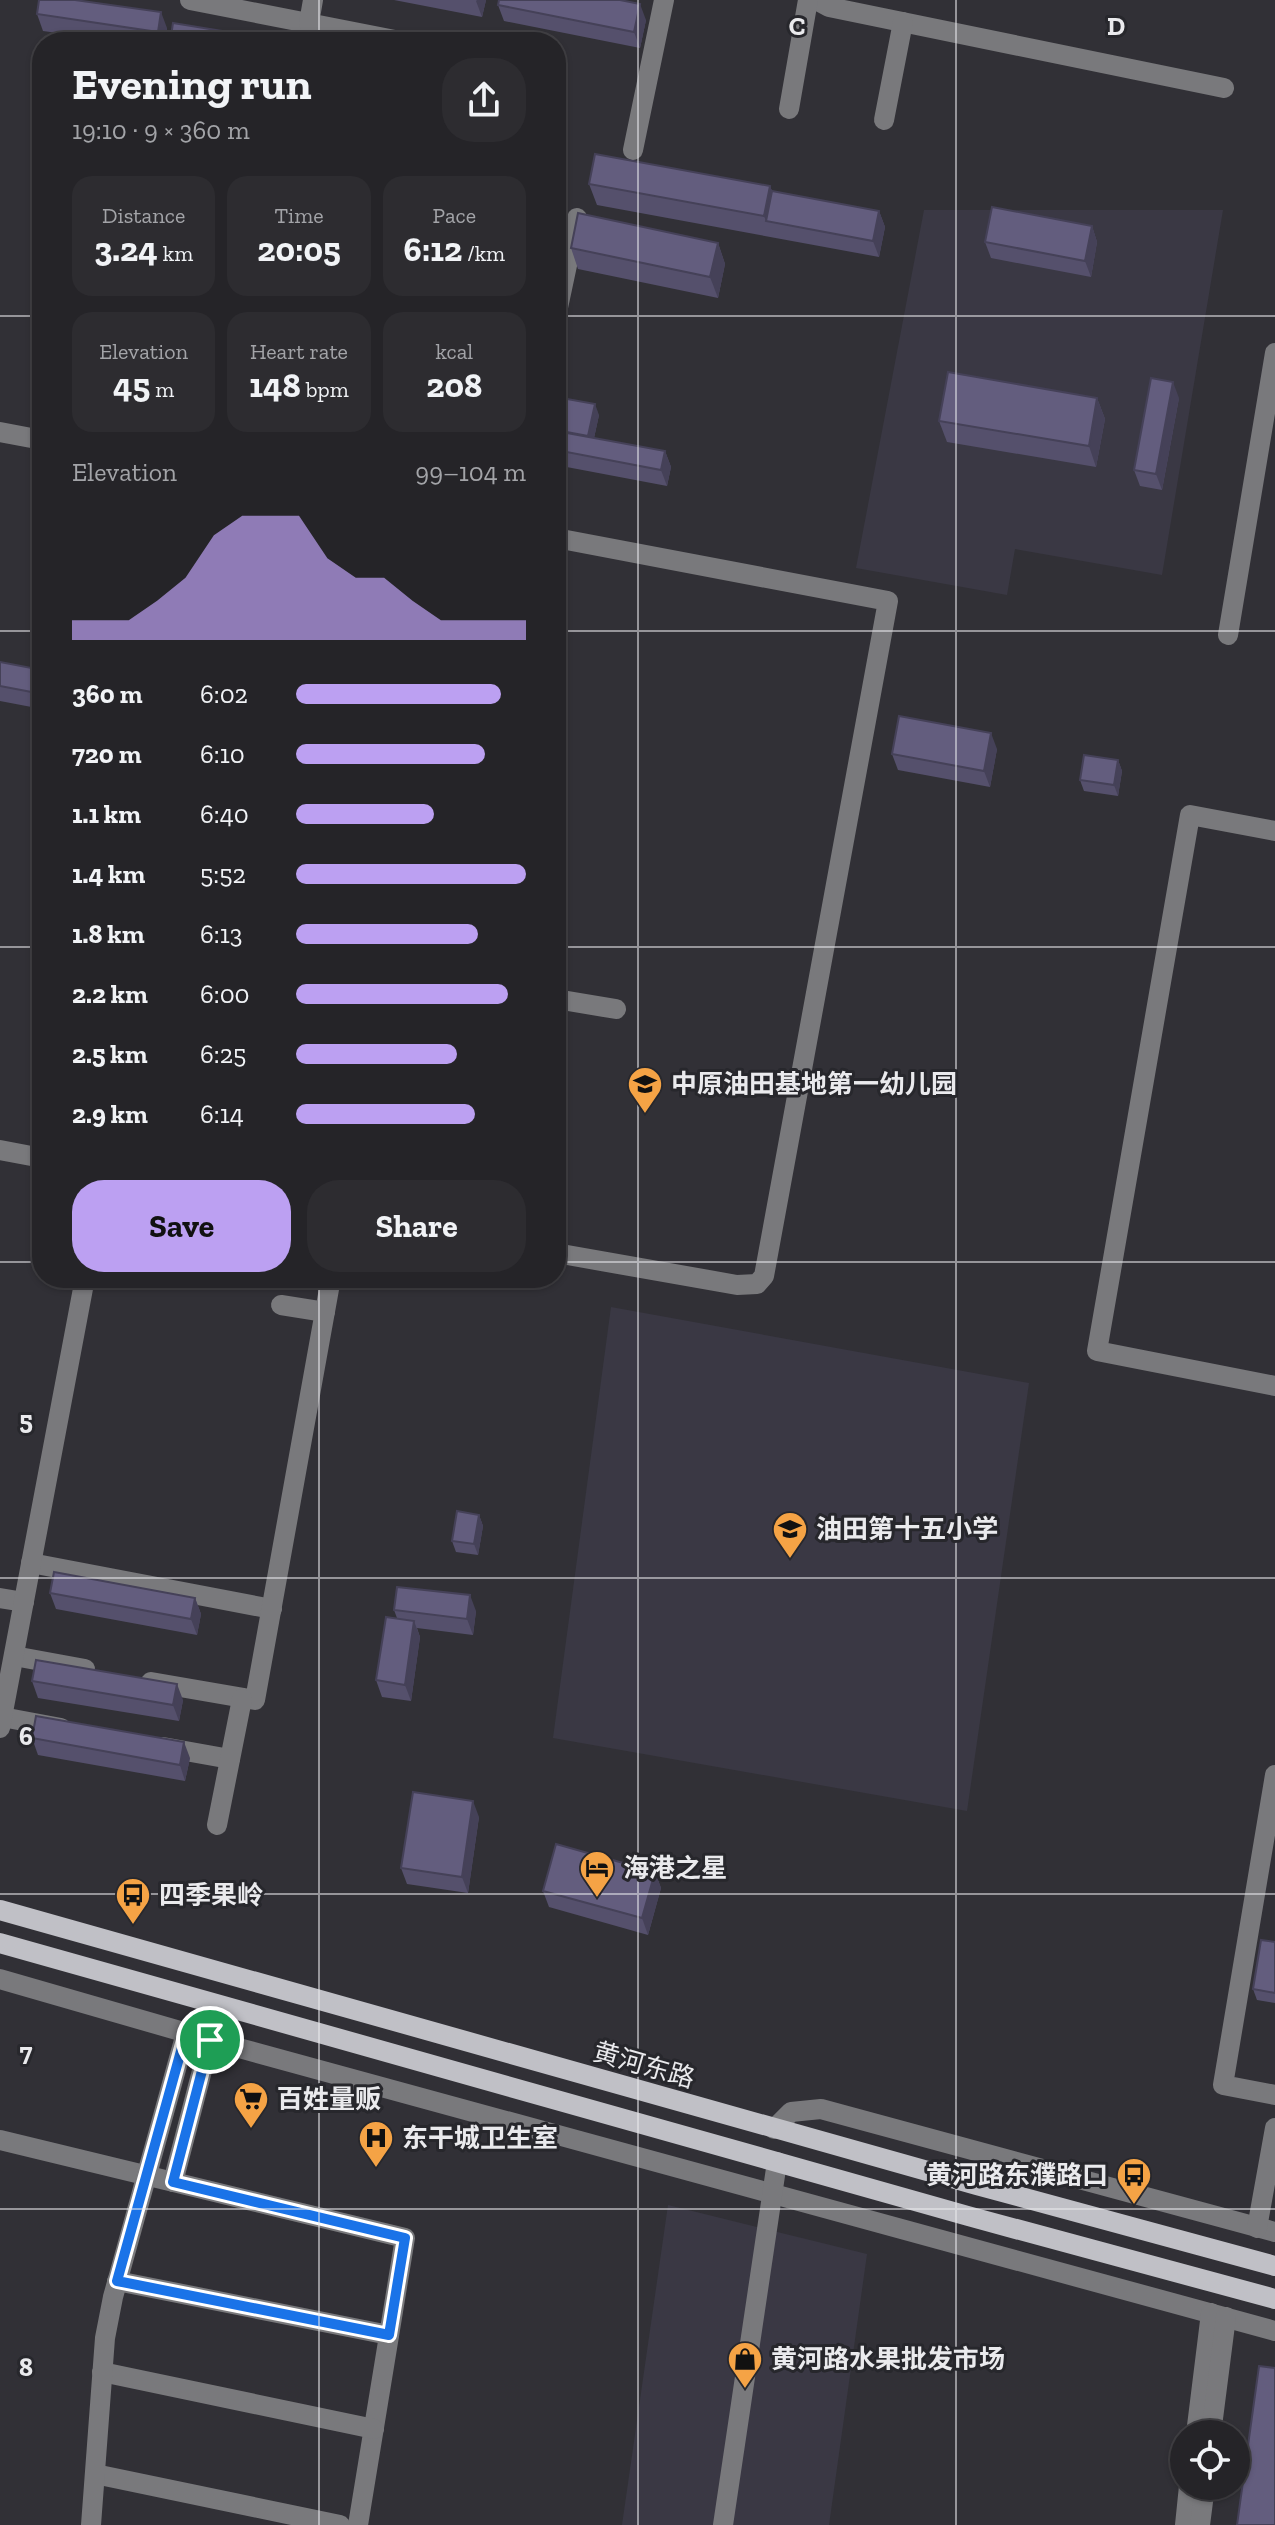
<!DOCTYPE html>
<meta charset="utf-8">
<style>
:root{--surface:#252428;--page:#2d2c30;--text:#f1f3f6;--muted:#a3a4a8;--line:#424145;--accent:#bca0f2}
body{margin:0;font-family:"Zilla Slab","Noto Sans SC",serif;background:var(--page);color:var(--text);height:100vh;display:flex;flex-direction:column;font-size:30px;white-space:nowrap}
*{box-sizing:border-box;margin:0}
p{font-size:26px;color:var(--muted)}
.icon{flex:none;width:44px;height:44px;fill:none;stroke:currentColor;stroke-width:2;stroke-linecap:round;stroke-linejoin:round}
.map{position:relative;flex:1;overflow:hidden}
.side{position:absolute;left:32px;top:32px;width:534px;height:1256px;display:flex;flex-direction:column;background:var(--surface);border-radius:32px;box-shadow:0 2px 6px #0004,0 0 0 2px var(--line)}
.side>*{flex:none}
.buttons{position:absolute;left:1170px;top:2420px;display:grid;gap:16px}
.buttons a{display:grid;place-items:center;width:80px;height:80px;border-radius:50%;background:var(--surface);box-shadow:0 2px 6px #0004,0 0 0 2px var(--line);font-size:40px}
.pin{position:absolute;display:grid;place-items:center;width:68px;height:68px;color:#fff;margin:-34px;border:4px solid #fff;border-radius:50%;box-shadow:0 2px 8px #0007}
.round{display:grid;place-items:center;flex:none;width:84px;height:84px;border-radius:32px;background:var(--page)}
.overview{display:flex;align-items:center;justify-content:space-between;height:136px;padding:0 40px}
h1{font-size:44px;font-weight:700;line-height:60px}
.figures{display:grid;grid-template-columns:repeat(3,1fr);gap:12px;height:136px;padding:8px 40px}
.figures div{display:grid;align-content:center;border-radius:20px;background:var(--page);text-align:center}
.figures b{font-size:34px;font-weight:700}
.figures small{font-size:22px;font-weight:400}
.figures p{font-size:22px}
.chart{height:224px;padding:16px 40px}
.chart p{display:flex;justify-content:space-between}
.chart svg{width:100%;height:144px;margin-top:8px;fill:var(--accent);opacity:.7}
.button{display:flex;gap:16px;margin-top:auto;padding:16px 40px}
.button a{flex:1;height:92px;border-radius:32px;background:var(--accent);color:#111;font-size:32px;font-weight:700;line-height:92px;text-align:center}
.button a+a{background:var(--page);color:var(--text)}
ul{padding:0 40px;list-style:none;font-size:26px}
li{display:grid;grid-template-columns:128px 96px 1fr;align-items:center;height:60px}
li i{height:20px;border-radius:10px;background:var(--accent)}
.map>svg:first-child{display:block}
.built{fill:#3a3844}
.lines{fill:none;stroke-linecap:round;stroke-linejoin:round}
.minor{stroke:#79797c;stroke-width:20}
.major{stroke:#c0c0c6;stroke-width:20}
.wall{fill:#55506c}
.shaded-wall{fill:#454158}
.building{fill:#635d7e;stroke:#454158;stroke-width:2}
.route-casing{stroke:#fff;stroke-width:16}
.route{stroke:#1a73e8;stroke-width:10}
.grid{fill:none;stroke:#eaeaed;stroke-width:2;stroke-opacity:0.55}
.labels{text-anchor:middle;stroke-width:6;stroke-linejoin:round;paint-order:stroke}
.poi-label{font-size:26px;font-weight:bold;fill:#eaeaed;stroke:#27272c;text-anchor:start}
.street-label{font-size:26px;fill:#eaeaed;stroke:#27272c}
.grid-label{font-size:26px;text-anchor:middle;font-weight:bold;fill:#eaeaed;stroke:#27272c;stroke-width:6;stroke-linejoin:round;paint-order:stroke}
</style>
<div class="map">
<svg width="1275" height="2525" viewBox="0 0 1275 2525">
<rect width="100%" height="100%" fill="#313036"/>
<!-- built -->
<g class="built">
<path d="M924 210H1223L1162 575 1015 549 1007 595 856 568Z"/>
<path d="M611 1307 1029 1383 967 1811 553 1738Z"/>
<path d="M668 2205 867 2254 829 2525H622Z"/>
</g>
<g class="lines">
<!-- minor -->
<g class="minor">
<path d="M190 0 405 42"/>
<path d="M816 0 829 7 1224 88"/>
<path d="M309 23 313 0"/>
<path d="M789 109 808 0"/>
<path d="M884 120 903 22"/>
<path d="M633 150 664 0"/>
<path d="M556 317 577 218"/>
<path d="M0 432 42 440"/>
<path d="M556 538 888 601 764 1276 757 1284 737 1285 556 1253"/>
<path d="M1228 635 1275 353"/>
<path d="M1275 831 1190 815 1097 1351 1275 1386"/>
<path d="M556 999 616 1009"/>
<path d="M0 1150 42 1158"/>
<path d="M281 1305 325 1312"/>
<path d="M31 1563 272 1609"/>
<path d="M0 1598 24 1602"/>
<path d="M14 1656 85 1669"/>
<path d="M151 1682 255 1700 331 1278"/>
<path d="M2 1717 61 1728"/>
<path d="M0 1728 85 1278"/>
<path d="M163 1747 230 1759"/>
<path d="M1275 1775 1223 2085 1275 2095"/>
<path d="M217 1825 242 1699"/>
<path d="M0 1979 239 2048 1275 2331"/>
<path d="M774 2129 791 2112 821 2109 1275 2232"/>
<path d="M0 2140 405 2238 358 2525"/>
<path d="M173 2182 210 2040"/>
<path d="M1257 2228 1275 2128"/>
<path d="M117 2281 389 2335"/>
<path d="M102 2372 374 2429"/>
<path d="M1196 2434 1211 2313"/>
<path d="M1211 2434 1226 2317"/>
<path d="M95 2474 340 2525"/>
<path d="M91 2525 105 2338 113 2297 186 2033"/>
<path d="M723 2525 777 2162"/>
<path d="M1185 2525 1189 2486"/>
<path d="M1200 2525 1205 2486"/>
</g>
<!-- major -->
<g class="major">
<path d="M0 1910 977 2185 1275 2266"/>
<path d="M0 1943 968 2216 1275 2299"/>
</g>
</g>
<!-- wall -->
<g class="wall">
<path d="M394 0H486L482 17Z"/>
<path d="M498 5 646 20 640 48 504 21Z"/>
<path d="M37 14 167 28 165 42H123L43 31Z"/>
<path d="M589 184 770 186 772 191 879 211 885 227 879 257 597 205Z"/>
<path d="M1092 226 1097 242 1091 277 991 258 985 242Z"/>
<path d="M718 243 725 264 718 298 578 269 571 248Z"/>
<path d="M556 397 599 415 594 438 665 451 671 467 667 486 556 465Z"/>
<path d="M1097 398 1105 419 1096 467 947 442 939 421Z"/>
<path d="M1179 398 1162 490 1140 486 1134 470Z"/>
<path d="M0 662 42 670V709L0 701Z"/>
<path d="M997 749 990 787 898 770 892 754Z"/>
<path d="M1118 760 1122 771 1118 796 1084 791 1080 780Z"/>
<path d="M479 1515 483 1526 478 1555 456 1552 452 1541Z"/>
<path d="M50 1593 195 1598 201 1614 197 1635 56 1609Z"/>
<path d="M394 1610 476 1611 473 1635 417 1628 420 1637 411 1701 382 1697 376 1680 397 1618Z"/>
<path d="M32 1681 183 1700 179 1721 38 1698Z"/>
<path d="M32 1738 190 1758 185 1781 38 1755Z"/>
<path d="M479 1817 468 1893 407 1884 401 1868Z"/>
<path d="M655 1872 661 1888 648 1935 549 1907 543 1891Z"/>
<path d="M1275 1942V2003L1257 2000 1253 1989Z"/>
</g>
<!-- shaded-wall -->
<g class="shaded-wall">
<path d="M477 0H486L482 17 476 1Z"/>
<path d="M640 4 646 20 640 48 634 32Z"/>
<path d="M161 12 167 28 165 42H162L158 32Z"/>
<path d="M770 186 778 207 766 221 764 216Z"/>
<path d="M879 211 885 227 879 257 873 241Z"/>
<path d="M1092 226 1097 242 1091 277 1085 261Z"/>
<path d="M718 243 725 264 718 298 710 277Z"/>
<path d="M1173 382 1179 398 1162 490 1156 474Z"/>
<path d="M1097 398 1105 419 1096 467 1089 446Z"/>
<path d="M595 404 599 415 592 447 588 436Z"/>
<path d="M665 451 671 467 667 486 661 470Z"/>
<path d="M991 733 997 749 990 787 984 771Z"/>
<path d="M1118 760 1122 771 1118 796 1114 785Z"/>
<path d="M479 1515 483 1526 478 1555 474 1544Z"/>
<path d="M470 1595 476 1611 473 1635 467 1619Z"/>
<path d="M195 1598 201 1614 197 1635 191 1619Z"/>
<path d="M414 1621 420 1637 411 1701 405 1685Z"/>
<path d="M177 1684 183 1700 179 1721 173 1705Z"/>
<path d="M184 1742 190 1758 185 1781 180 1765Z"/>
<path d="M473 1801 479 1817 468 1893 462 1877Z"/>
<path d="M655 1872 661 1888 648 1935 642 1918Z"/>
</g>
<!-- building -->
<g class="building">
<path d="M39 0H75L161 12 158 32 37 14Z"/>
<path d="M499 0H620L640 4 634 32 498 5Z"/>
<path d="M173 23 290 42H170Z"/>
<path d="M595 154 770 186 764 216 589 184Z"/>
<path d="M772 191 879 211 873 241 766 221Z"/>
<path d="M992 207 1092 226 1085 261 985 242Z"/>
<path d="M578 213 718 243 710 277 571 248Z"/>
<path d="M948 372 1097 398 1089 446 939 421Z"/>
<path d="M1151 378 1173 382 1156 474 1134 470Z"/>
<path d="M556 397 595 404 588 436 556 430Z"/>
<path d="M556 431 665 451 661 470 556 450Z"/>
<path d="M0 662 42 670V694L0 686Z"/>
<path d="M899 716 991 733 984 771 892 754Z"/>
<path d="M1084 755 1118 760 1114 785 1080 780Z"/>
<path d="M457 1511 479 1515 474 1544 452 1541Z"/>
<path d="M54 1572 195 1598 191 1619 50 1593Z"/>
<path d="M397 1587 470 1595 467 1619 394 1610Z"/>
<path d="M386 1617 414 1621 405 1685 376 1680Z"/>
<path d="M36 1660 177 1684 173 1705 32 1681Z"/>
<path d="M36 1716 184 1742 180 1765 32 1738Z"/>
<path d="M413 1792 473 1801 462 1877 401 1868Z"/>
<path d="M556 1844 655 1872 642 1918 543 1891Z"/>
<path d="M1261 1940 1275 1942V1993L1253 1989Z"/>
<path d="M1259 2366 1275 2368V2525H1237Z"/>
</g>
<g class="lines">
<!-- route casing -->
<g class="route-casing">
<path id="route" d="M186 2033 210 2040 173 2182 405 2238 389 2335 117 2281Z"/>
</g>
<!-- route -->
<use href="#route" class="route"/>
</g>
<!-- grid -->
<path class="grid" d="M319 0V42M638 0V2525M956 0V2525M0 316H42M556 316H1275M0 631H42M556 631H1275M0 947H42M556 947H1275M0 1262H42M556 1262H1275M319 1278V2525M0 1578H1275M0 1894H1275M0 2209H1275"/>
<!-- icons -->
<defs>
<g id="school-pin" transform="scale(1.8)"><path d="M0 17L-7.5 6A9.5 9.5 0 1 1 7.5 6Z" fill="#f5a345" stroke="#27272c"/><path d="M0-5L7-2L0 1L-7-2ZM-4 1L0 2.5L4 1V4Q0 6-4 4Z" fill="#111"/></g>
<g id="hotel-pin" transform="scale(1.8)"><path d="M0 17L-7.5 6A9.5 9.5 0 1 1 7.5 6Z" fill="#f5a345" stroke="#27272c"/><path d="M-6-4.5h1.5V1H6V5H4.5V3h-9V5H-6ZM-4 0a1.8 1.8 0 1 1 3.6 0ZM.5 0V-2.5h3Q6-2.5 6 0Z" fill="#111"/></g>
<g id="bus-pin" transform="scale(1.8)"><path d="M0 17L-7.5 6A9.5 9.5 0 1 1 7.5 6Z" fill="#f5a345" stroke="#27272c"/><path d="M-5-6H5V4H4V6H2V4H-2V6H-4V4H-5ZM-3.5-4V0h7V-4ZM-3.5 1.2v1.5H-2V1.2ZM2 1.2v1.5H3.5V1.2Z" fill="#111"/></g>
<g id="supermarket-pin" transform="scale(1.8)"><path d="M0 17L-7.5 6A9.5 9.5 0 1 1 7.5 6Z" fill="#f5a345" stroke="#27272c"/><path d="M-6-5.5h2.5l.6 2H6L4.5 2H-2.5L-4.4-4H-6ZM-1.5 3.2a1.3 1.3 0 1 0 .1 0ZM3 3.2a1.3 1.3 0 1 0 .1 0Z" fill="#111"/></g>
<g id="hospital-pin" transform="scale(1.8)"><path d="M0 17L-7.5 6A9.5 9.5 0 1 1 7.5 6Z" fill="#f5a345" stroke="#27272c"/><path d="M-5-5h3v3.5h4V-5h3V5h-3V1.5h-4V5h-3Z" fill="#111"/></g>
<g id="shop-pin" transform="scale(1.8)"><path d="M0 17L-7.5 6A9.5 9.5 0 1 1 7.5 6Z" fill="#f5a345" stroke="#27272c"/><path d="M-5-2.5h2.3a2.7 3.5 0 0 1 5.4 0H5L5.5 6h-11ZM-1.5-2.5h3a1.5 2.3 0 0 0-3 0Z" fill="#111"/></g>
</defs>
<g fill-rule="evenodd">
<use href="#school-pin" x="645" y="1084"/>
<use href="#school-pin" x="790" y="1529"/>
<use href="#hotel-pin" x="597" y="1868"/>
<use href="#bus-pin" x="133" y="1895"/>
<use href="#supermarket-pin" x="251" y="2099"/>
<use href="#hospital-pin" x="376" y="2138"/>
<use href="#bus-pin" x="1134" y="2175"/>
<use href="#shop-pin" x="745" y="2359"/>
</g>
<g class="labels">
<!-- poi labels -->
<g class="poi-label">
<text x="671" y="1093">中原油田基地第一幼儿园</text>
<text x="816" y="1538">油田第十五小学</text>
<text x="623" y="1877">海港之星</text>
<text x="159" y="1904">四季果岭</text>
<text x="277" y="2108">百姓量贩</text>
<text x="402" y="2147">东干城卫生室</text>
<text x="1108" y="2184" text-anchor="end">黄河路东濮路口</text>
<text x="771" y="2368">黄河路水果批发市场</text>
</g>
<!-- street labels -->
<g class="street-label">
<text transform="translate(644 2065) rotate(16)" y="9">黄河东路</text>
</g>
</g>
<g class="grid-label">
<text x="797" y="35">C</text>
<text x="1116" y="35">D</text>
<text x="26" y="1429">5</text>
<text x="26" y="1745">6</text>
<text x="26" y="2061">7</text>
<text x="26" y="2376">8</text>
</g>
</svg>
<div class="buttons">
<a><svg class="icon" aria-label="locate" viewBox="0 0 24 24"><circle cx="12" cy="12" r="6"/><path d="M12 2v4M12 18v4M2 12h4M18 12h4"/></svg></a>
</div>
<div class="pin" style="left:210px;top:2040px;background:#1e9e55"><svg class="icon" aria-label="arrive" viewBox="0 0 24 24"><path d="M6 21V4h12l-3 4 3 4H6"/></svg></div>
<section class="side">
<div class="overview"><div><h1>Evening run</h1><p>19:10 · 9 × 360 m</p></div><a class="round"><svg class="icon" aria-label="share" viewBox="0 0 24 24"><path d="M12 15V3M7 8l5-5 5 5M5 13v7h14v-7"/></svg></a></div>
<div class="figures">
<div><p>Distance</p><b>3.24<small> km</small></b></div>
<div><p>Time</p><b>20:05</b></div>
<div><p>Pace</p><b>6:12<small> /km</small></b></div>
</div>
<div class="figures">
<div><p>Elevation</p><b>45<small> m</small></b></div>
<div><p>Heart rate</p><b>148<small> bpm</small></b></div>
<div><p>kcal</p><b>208</b></div>
</div>
<div class="chart"><p><span>Elevation</span>99–104 m</p>
<svg viewBox="0 0 160 44" preserveAspectRatio="none"><path d="M0 44V38L10 38L20 38L30 32L40 25L50 12L60 6L70 6L80 6L90 19L100 25L110 25L120 32L130 38L140 38L150 38L160 38V44z"/></svg>
</div>
<ul>
<li><b>360 m</b>6:02<i style="width:89%"></i></li>
<li><b>720 m</b>6:10<i style="width:82%"></i></li>
<li><b>1.1 km</b>6:40<i style="width:60%"></i></li>
<li><b>1.4 km</b>5:52<i style="width:100%"></i></li>
<li><b>1.8 km</b>6:13<i style="width:79%"></i></li>
<li><b>2.2 km</b>6:00<i style="width:92%"></i></li>
<li><b>2.5 km</b>6:25<i style="width:70%"></i></li>
<li><b>2.9 km</b>6:14<i style="width:78%"></i></li>
</ul>
<div class="button"><a>Save</a><a>Share</a></div>
</section>
</div>
